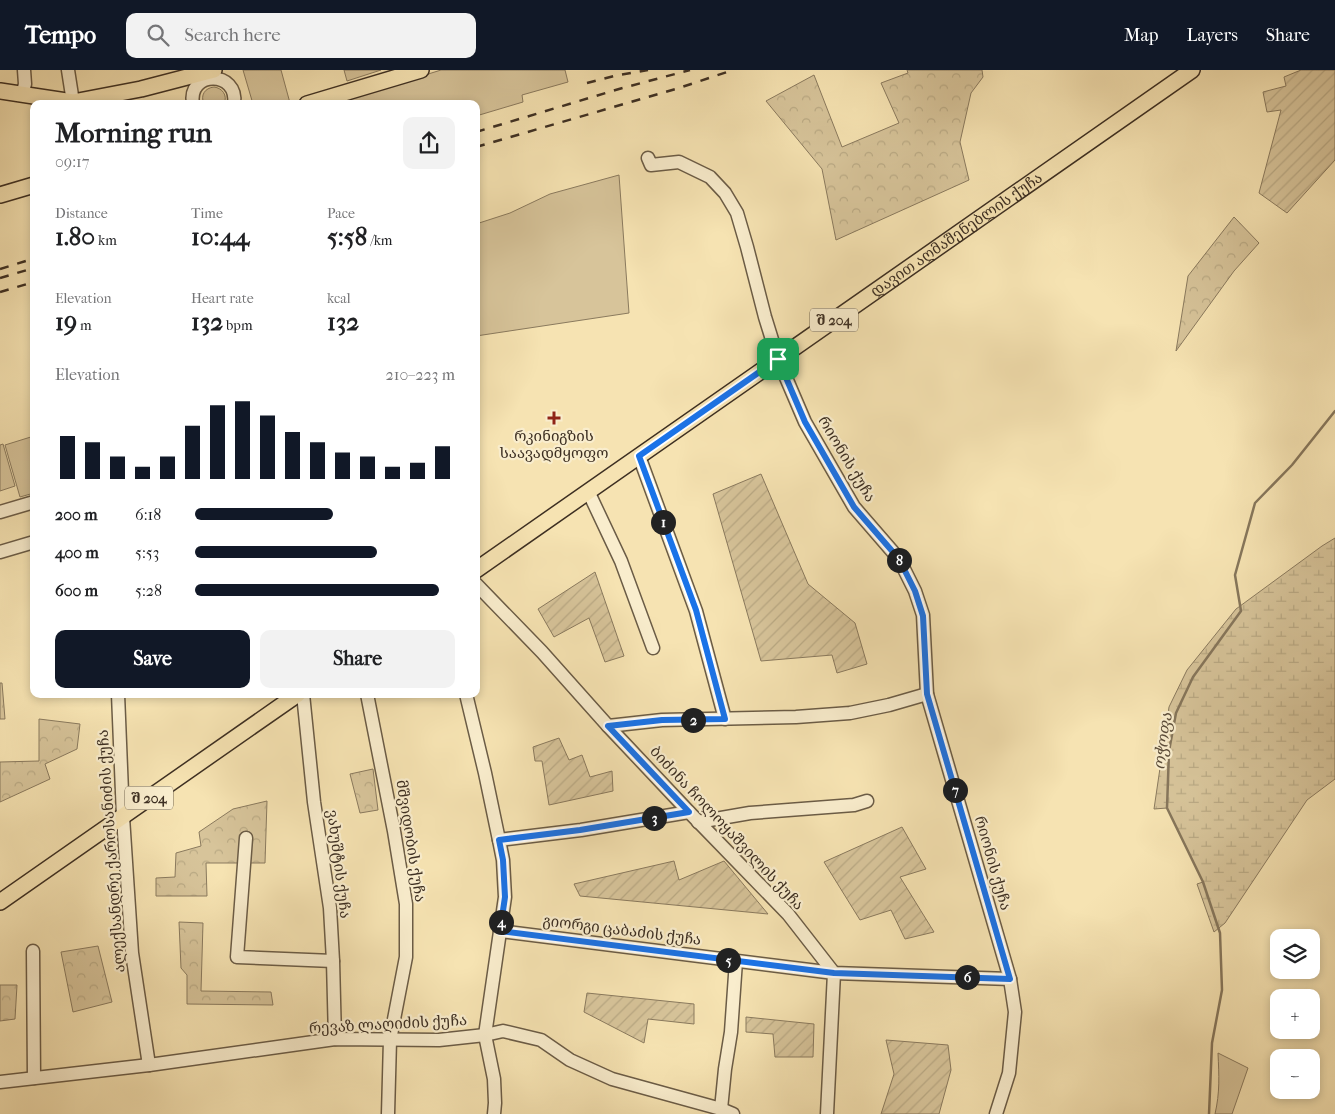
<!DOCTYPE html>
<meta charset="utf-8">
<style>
:root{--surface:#fff;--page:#f2f2f2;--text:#202124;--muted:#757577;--accent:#111827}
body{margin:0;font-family:"IM FELL French Canon","Noto Serif Georgian",serif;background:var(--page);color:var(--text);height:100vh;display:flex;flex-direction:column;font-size:19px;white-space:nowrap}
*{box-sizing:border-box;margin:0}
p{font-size:16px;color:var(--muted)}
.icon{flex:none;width:28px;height:28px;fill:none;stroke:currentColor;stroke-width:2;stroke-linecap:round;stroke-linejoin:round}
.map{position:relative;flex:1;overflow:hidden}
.side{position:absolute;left:30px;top:30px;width:450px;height:598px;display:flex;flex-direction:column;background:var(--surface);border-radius:10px;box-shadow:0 2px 8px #0003}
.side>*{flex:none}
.tools{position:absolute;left:1270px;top:859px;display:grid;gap:10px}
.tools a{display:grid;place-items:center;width:50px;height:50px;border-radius:10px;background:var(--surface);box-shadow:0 2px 8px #0003;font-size:25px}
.pin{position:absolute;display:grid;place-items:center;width:42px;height:42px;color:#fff;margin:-21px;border-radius:10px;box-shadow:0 2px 8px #0006}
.km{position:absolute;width:25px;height:25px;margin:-12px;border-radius:50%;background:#222;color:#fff;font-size:14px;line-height:25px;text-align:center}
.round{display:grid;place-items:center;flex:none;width:52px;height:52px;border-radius:10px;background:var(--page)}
.head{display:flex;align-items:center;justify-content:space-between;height:85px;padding:0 25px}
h1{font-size:28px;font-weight:700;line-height:38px}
.metrics{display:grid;grid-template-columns:repeat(3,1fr);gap:8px;height:85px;padding:5px 25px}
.metrics div{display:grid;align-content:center}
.metrics b{font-size:25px;font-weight:700}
.metrics small{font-size:14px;font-weight:400}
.metrics p{font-size:14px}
.chart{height:140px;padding:10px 25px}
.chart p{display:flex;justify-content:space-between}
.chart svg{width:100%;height:90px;margin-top:5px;stroke:var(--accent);stroke-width:6}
.cta{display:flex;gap:10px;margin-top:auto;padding:10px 25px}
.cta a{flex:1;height:58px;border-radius:10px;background:var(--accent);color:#fff;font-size:20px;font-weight:700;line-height:58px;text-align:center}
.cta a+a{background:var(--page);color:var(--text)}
ul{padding:0 25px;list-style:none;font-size:16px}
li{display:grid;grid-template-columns:80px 60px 1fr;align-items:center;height:38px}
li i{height:12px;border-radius:6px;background:var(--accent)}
header{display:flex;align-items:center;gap:30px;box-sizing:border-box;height:70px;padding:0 25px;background:var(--accent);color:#fff}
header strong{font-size:24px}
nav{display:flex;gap:28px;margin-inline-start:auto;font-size:18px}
.search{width:350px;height:45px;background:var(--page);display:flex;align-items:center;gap:12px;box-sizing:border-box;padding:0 18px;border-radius:10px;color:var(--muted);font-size:19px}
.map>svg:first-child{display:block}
.green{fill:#d7c49a;stroke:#8a7a5e}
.forest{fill:url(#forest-crowns);stroke:#8a7a5e}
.wetland{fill:url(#wetland-marsh);stroke:#8a7a5e}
.garden{fill:url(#garden-furrows);stroke:#8a7a5e}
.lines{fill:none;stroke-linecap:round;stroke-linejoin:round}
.stream{stroke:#86765b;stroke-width:2.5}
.minor-casing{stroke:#6b5c46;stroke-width:15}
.major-casing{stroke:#3d2f22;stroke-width:18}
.minor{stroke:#f9edcd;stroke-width:12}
.major{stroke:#f6e3b2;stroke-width:15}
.rail{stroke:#3d2f22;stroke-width:2.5;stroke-dasharray:9 9;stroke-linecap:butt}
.route-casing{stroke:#fff;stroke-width:10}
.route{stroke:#1a73e8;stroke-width:6}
.poi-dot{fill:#8f2418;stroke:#f9edcd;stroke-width:2}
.labels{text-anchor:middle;stroke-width:4.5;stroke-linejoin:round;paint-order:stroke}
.shield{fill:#f9edcd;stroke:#756855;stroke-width:1}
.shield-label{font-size:14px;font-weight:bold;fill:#3d2f22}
.street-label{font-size:15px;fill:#3d2f22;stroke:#f9edcd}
.poi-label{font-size:15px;fill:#3d2f22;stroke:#f9edcd}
.water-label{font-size:16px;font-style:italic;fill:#5c4d3a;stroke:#f9edcd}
</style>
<header>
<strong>Tempo</strong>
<div class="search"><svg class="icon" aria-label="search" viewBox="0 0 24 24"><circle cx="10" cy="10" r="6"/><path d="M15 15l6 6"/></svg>Search here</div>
<nav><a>Map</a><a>Layers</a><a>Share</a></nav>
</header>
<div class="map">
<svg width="1335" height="1044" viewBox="0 0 1335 1044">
<defs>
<pattern id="forest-crowns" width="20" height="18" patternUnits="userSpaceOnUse" patternTransform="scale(1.25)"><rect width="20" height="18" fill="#d7c49a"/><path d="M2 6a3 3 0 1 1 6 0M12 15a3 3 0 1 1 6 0" fill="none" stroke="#b9a984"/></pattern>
<pattern id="wetland-marsh" width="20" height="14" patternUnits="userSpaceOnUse" patternTransform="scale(1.25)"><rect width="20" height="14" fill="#d7c49a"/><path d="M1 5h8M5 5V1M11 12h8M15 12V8" fill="none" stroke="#b9a984"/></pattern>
<pattern id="garden-furrows" width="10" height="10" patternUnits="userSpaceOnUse" patternTransform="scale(1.25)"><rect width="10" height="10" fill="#d7c49a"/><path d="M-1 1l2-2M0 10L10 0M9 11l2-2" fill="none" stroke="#b9a984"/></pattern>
</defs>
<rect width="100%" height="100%" fill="#f6e3b2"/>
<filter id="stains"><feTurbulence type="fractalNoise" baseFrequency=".004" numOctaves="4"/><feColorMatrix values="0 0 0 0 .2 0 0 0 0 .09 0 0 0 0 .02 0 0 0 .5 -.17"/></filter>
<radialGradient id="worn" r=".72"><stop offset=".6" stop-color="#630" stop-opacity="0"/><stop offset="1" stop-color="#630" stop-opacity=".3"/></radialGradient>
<!-- green -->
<g class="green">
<path d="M243 0H281L290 33 253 34Z"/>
<path d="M344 0H381L347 11Z"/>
<path d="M441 0H565L568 12 522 25 523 32 476 46V34H333Z"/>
<path d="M214 17C222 18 228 25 224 34H204C200 25 205 18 214 17Z"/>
<path d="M619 105 629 243 476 266V154L510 143 550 124Z"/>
<path d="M34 366V423L20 427 5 375Z"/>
<path d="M3 374 15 416 0 421V375Z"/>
<path d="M1218 983 1248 998 1232 1044H1215C1220 1022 1219 1006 1218 983Z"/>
</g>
<!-- forest -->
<g class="forest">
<path d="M907 0H982L983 7 971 23 960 72 969 110 836 170 822 99 766 31 814 5 842 77 899 53 881 13 908 3Z"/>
<path d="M1234 147 1259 173 1234 201 1176 281 1188 206Z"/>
<path d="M0 613H2L5 649H0Z"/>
<path d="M39 649 80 654 77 679 45 694 50 709 0 732V692L39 691Z"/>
<path d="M373 699 378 740 360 743 350 704Z"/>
<path d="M267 731 265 793H206L207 826H156V808L175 807 176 783 201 776 199 762 233 739Z"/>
<path d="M179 852 203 853 201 921 271 922 273 935 187 934V905L181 898Z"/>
<path d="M98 876 112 932 73 942 61 882Z"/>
<path d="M0 915H17L15 949 0 951Z"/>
</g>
<!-- wetland -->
<path class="wetland" d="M1335 468V709L1307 730 1225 853 1214 862 1197 814 1203 812 1167 738 1154 739 1169 637 1187 600 1236 539 1322 476Z"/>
<!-- garden -->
<g class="garden">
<path d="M1301 0H1335V90L1287 143 1259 123 1281 40 1267 42 1263 22 1286 16 1284 7Z"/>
<path d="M761 404 808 514 855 553 867 594 837 603 832 585 761 591 713 424Z"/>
<path d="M595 502 624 586 605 592 589 548 554 567 538 539Z"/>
<path d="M559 668 569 690 582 685 590 707 612 701 613 721 549 735 542 691H535L533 677Z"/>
<path d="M902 757 926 799 900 807 934 862 905 869 891 840 860 850 824 792Z"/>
<path d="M674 791 679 810 724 791 768 844 580 826 574 814Z"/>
<path d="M587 923 694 934V954L648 949 644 973 584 942Z"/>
<path d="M746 947 814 954 813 987H775L773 964 746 962Z"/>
<path d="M886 970 948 975 951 1000 939 1044H881L894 1004Z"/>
</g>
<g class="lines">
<!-- stream -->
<path class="stream" d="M1209 1044 1212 973 1222 920 1220 863 1203 812 1167 738 1169 681 1176 643 1193 607 1241 541 1235 505 1255 433 1292 395 1335 341"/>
<!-- minor casing -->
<g class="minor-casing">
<g id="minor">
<path d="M68 0 73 32"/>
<path d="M22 25 25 14 24 0"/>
<path d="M193 34C187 0 239 0 234 34"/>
<path d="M648 88 651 95 679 92 710 107 725 123 737 143 747 177 765 247 778 289 805 352 854 437 899 489 915 521 923 545 927 624 1010 909 1015 942 1009 1003 996 1044"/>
<path d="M639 386 696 541 725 649"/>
<path d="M588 421 621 491 653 578"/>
<path d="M0 442 34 432"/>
<path d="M0 482 34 472"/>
<path d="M476 514 542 582 608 656 689 742 788 844 834 903 827 1044"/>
<path d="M118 624 123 747 132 883 149 995"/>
<path d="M303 624 314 732 330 838 333 891 335 969"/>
<path d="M367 624 394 761 406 834V887L390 970 388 1044"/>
<path d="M466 624 485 703 499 770 503 790 505 827 485 965 494 1009 495 1033 494 1044"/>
<path d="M608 656 662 650 796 647 850 643 889 635 927 624"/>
<path d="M698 752 750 743 854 735 867 731"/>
<path d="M246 768 237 887 333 891"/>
<path d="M499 770 581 760 689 742"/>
<path d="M500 861 834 903 1010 909"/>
<path d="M33 881 34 1008"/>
<path d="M0 1012 149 995 335 969 439 970 485 965 503 961 541 970 570 990 612 1009 721 1039 733 1044"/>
<path d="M721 1039 725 999 731 962 736 891"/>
</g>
</g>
<!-- major casing -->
<g class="major-casing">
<g id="major">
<path d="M0 21 73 32 141 19 214 0"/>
<path d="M307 34 421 0"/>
<path d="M0 125 34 115"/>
<path id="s1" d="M476 500 1192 0"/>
<path d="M0 832 298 624"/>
</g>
</g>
<!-- minor -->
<use href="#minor" class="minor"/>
<!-- major -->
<use href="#major" class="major"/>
<!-- rail -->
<g class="rail">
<path d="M587 13 614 6 648 0"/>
<path d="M476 62 619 19 690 0"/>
<path d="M476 77 679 18 733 0"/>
<path d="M0 199 29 190"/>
<path d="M0 208 34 198"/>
<path d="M0 222 34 212"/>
</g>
</g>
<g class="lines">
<!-- route casing -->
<g class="route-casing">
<path id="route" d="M778 289 805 352 854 437 899 489 915 521 923 546 927 624 1010 909 834 903 500 861 505 827 503 790 499 770 580 760 689 742 608 656 662 650 725 649 696 540 639 386Z"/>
</g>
<!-- route -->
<use href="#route" class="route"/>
</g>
<!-- markers -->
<path class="poi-dot" d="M551.5 340.5h5v5h5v5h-5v5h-5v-5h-5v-5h5z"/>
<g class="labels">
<!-- shield labels -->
<g class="shield">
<rect x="810" y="238.5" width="48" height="23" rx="4"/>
<rect x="125" y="716.5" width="48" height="23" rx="4"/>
</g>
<g class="shield-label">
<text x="834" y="255">შ 204</text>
<text x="149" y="733">შ 204</text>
</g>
<!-- street labels -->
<g class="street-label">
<text dy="5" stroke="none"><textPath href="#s1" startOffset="586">დავით აღმაშენებლის ქუჩა</textPath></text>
<text transform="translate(847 389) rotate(59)" y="5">რიონის ქუჩა</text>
<text transform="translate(727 758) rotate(47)" y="5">ბიძინა ჩოლოყაშვილის ქუჩა</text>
<text transform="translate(411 771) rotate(81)" y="5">მშვიდობის ქუჩა</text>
<text transform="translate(111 781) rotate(-94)" y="5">ალექსანდრე ქაროსანიძის ქუჩა</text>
<text transform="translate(993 793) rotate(74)" y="5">რიონის ქუჩა</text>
<text transform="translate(339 794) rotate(83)" y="5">ვახუშტის ქუჩა</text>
<text transform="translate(622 860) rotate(7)" y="5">გიორგი ცაბაძის ქუჩა</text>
<text transform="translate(388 954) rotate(-3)" y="5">რევაზ ლაღიძის ქუჩა</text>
</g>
<!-- poi labels -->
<g class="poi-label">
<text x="554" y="371">რკინიგზის<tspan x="554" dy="17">საავადმყოფო</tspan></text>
</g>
<!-- water labels -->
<g class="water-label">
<text transform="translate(1162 671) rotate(-82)" y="6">ოჭოფა</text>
</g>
</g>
<rect width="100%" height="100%" filter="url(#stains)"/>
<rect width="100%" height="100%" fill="url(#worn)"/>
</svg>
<div class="tools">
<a><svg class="icon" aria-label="layers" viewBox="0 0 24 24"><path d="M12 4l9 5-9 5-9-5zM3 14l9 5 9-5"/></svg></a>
<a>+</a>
<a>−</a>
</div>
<div class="pin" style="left:778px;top:289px;background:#1e9e55"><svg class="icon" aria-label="arrive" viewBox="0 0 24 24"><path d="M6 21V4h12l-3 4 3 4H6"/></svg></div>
<b class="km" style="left:663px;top:452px">1</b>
<b class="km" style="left:693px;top:650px">2</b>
<b class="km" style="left:654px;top:748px">3</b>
<b class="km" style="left:501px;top:852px">4</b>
<b class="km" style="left:728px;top:890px">5</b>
<b class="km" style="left:967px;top:907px">6</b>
<b class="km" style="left:955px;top:720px">7</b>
<b class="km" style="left:899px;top:490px">8</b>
<section class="side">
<div class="head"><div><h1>Morning run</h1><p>09:17</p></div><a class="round"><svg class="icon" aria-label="share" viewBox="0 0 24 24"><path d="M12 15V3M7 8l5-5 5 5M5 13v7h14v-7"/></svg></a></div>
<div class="metrics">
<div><p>Distance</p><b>1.80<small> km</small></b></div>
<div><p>Time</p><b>10:44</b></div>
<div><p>Pace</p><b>5:58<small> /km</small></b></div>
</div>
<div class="metrics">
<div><p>Elevation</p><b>19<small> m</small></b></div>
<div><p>Heart rate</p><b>132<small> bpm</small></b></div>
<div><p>kcal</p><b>132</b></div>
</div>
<div class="chart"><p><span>Elevation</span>210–223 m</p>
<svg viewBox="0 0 160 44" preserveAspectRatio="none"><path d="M5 44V23M15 44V26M25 44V33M35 44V38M45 44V33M55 44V18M65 44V8M75 44V6M85 44V13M95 44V21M105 44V26M115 44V31M125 44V33M135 44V38M145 44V36M155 44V28"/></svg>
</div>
<ul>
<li><b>200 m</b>6:18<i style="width:53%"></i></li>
<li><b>400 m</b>5:53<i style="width:70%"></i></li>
<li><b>600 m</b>5:28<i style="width:94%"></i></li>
</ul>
<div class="cta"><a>Save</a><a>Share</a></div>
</section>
</div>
